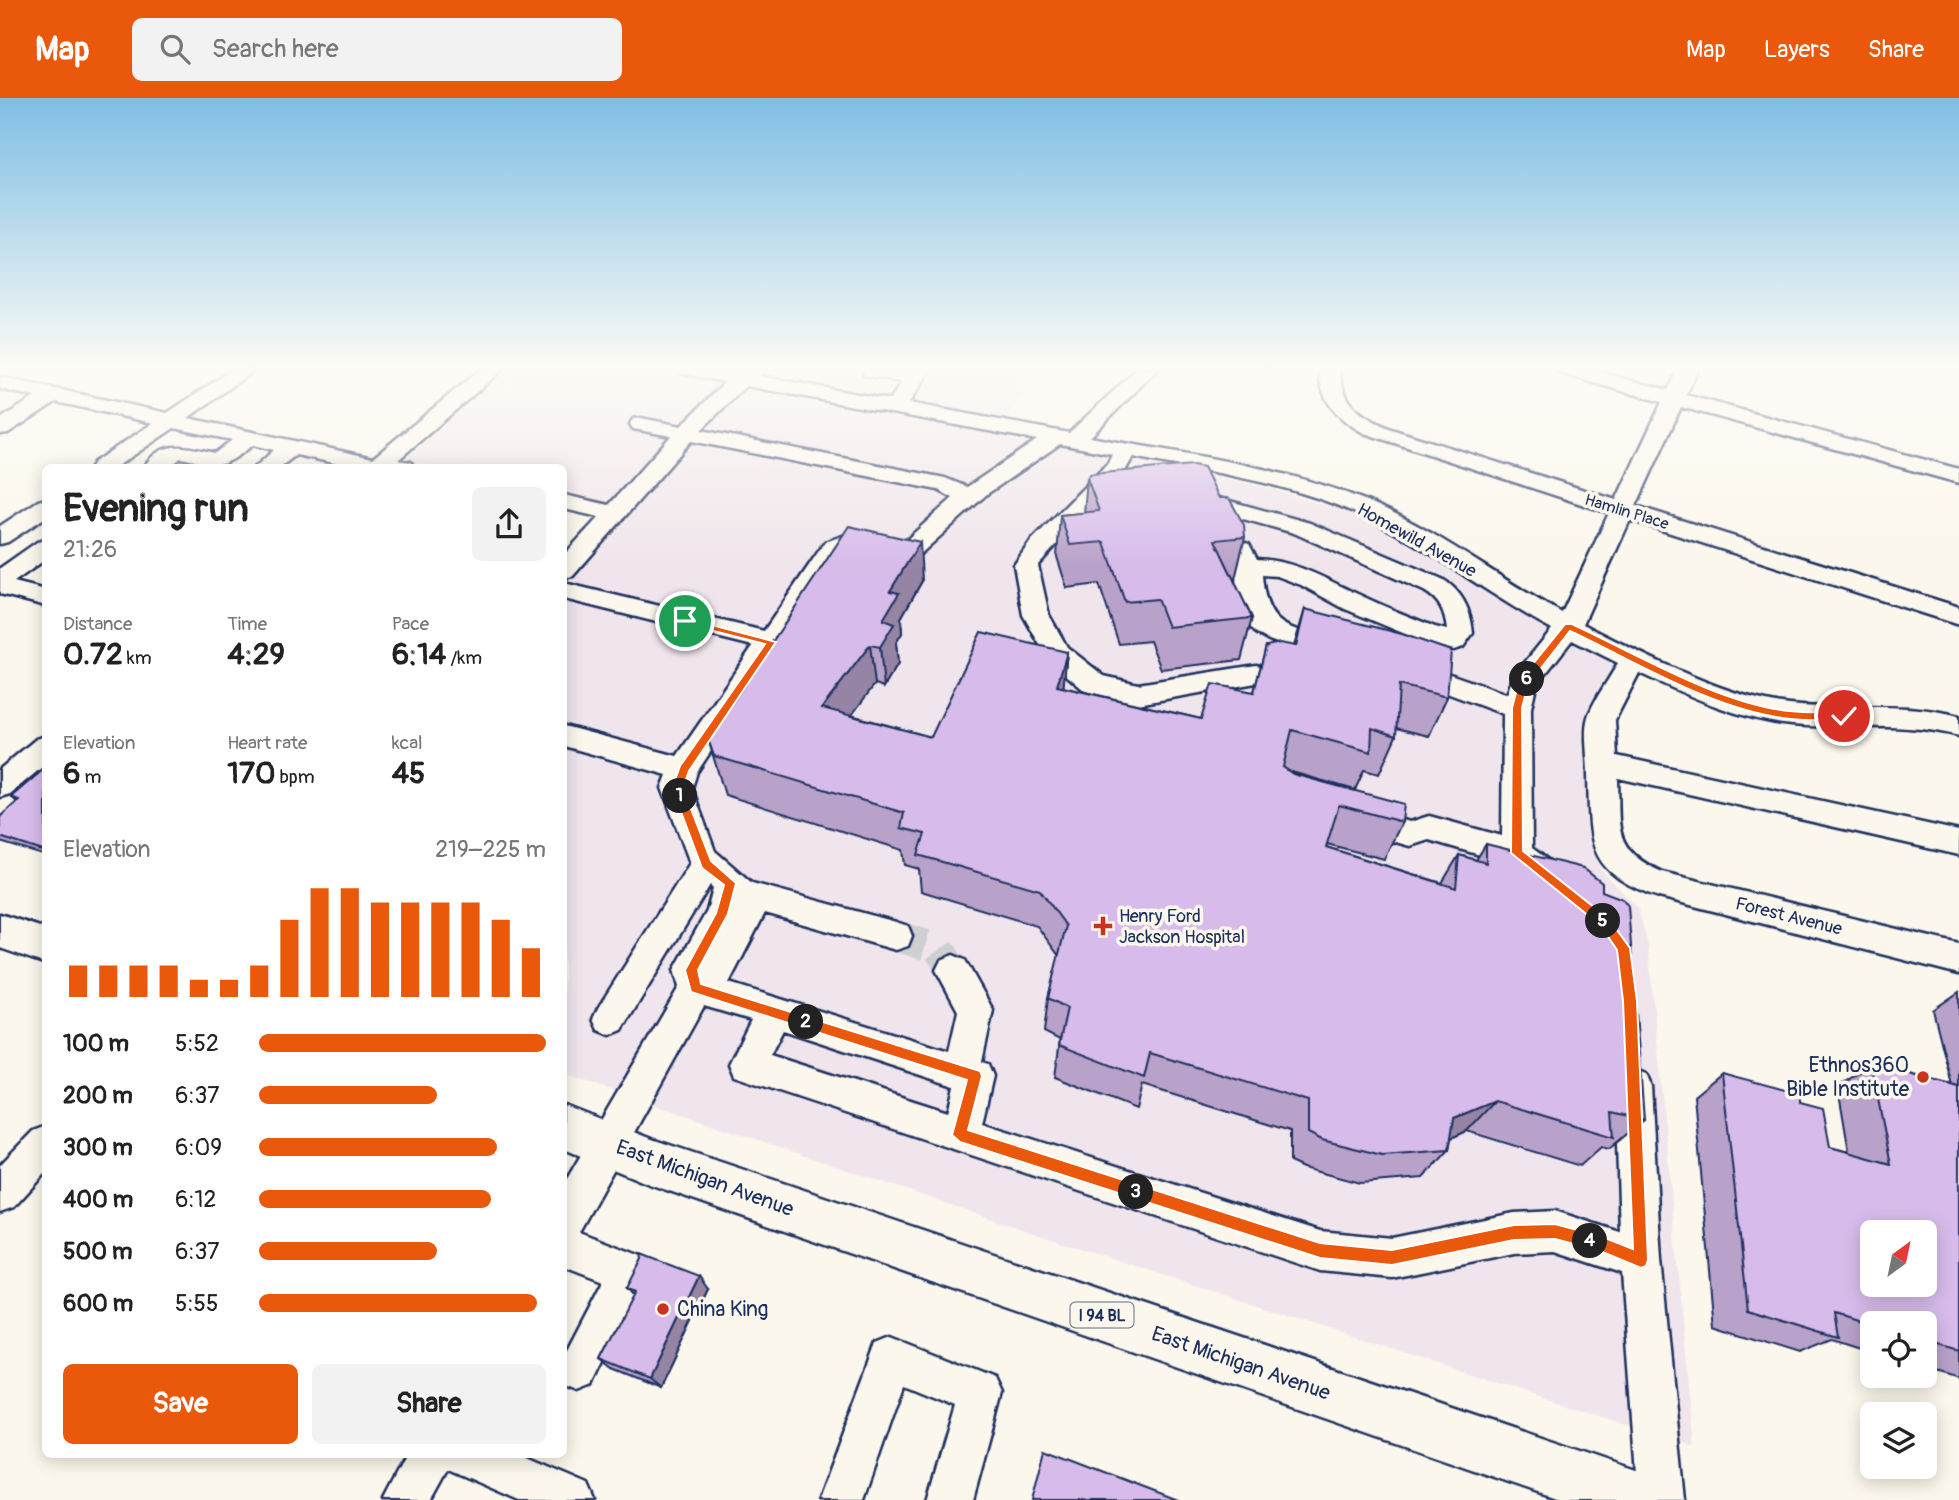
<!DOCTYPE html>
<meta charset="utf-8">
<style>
:root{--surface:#fff;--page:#f2f2f2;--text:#222;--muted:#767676;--accent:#ea580c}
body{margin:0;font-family:Pangolin,sans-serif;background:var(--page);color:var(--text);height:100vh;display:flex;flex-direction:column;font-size:26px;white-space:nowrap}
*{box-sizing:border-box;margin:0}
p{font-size:23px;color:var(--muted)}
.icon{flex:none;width:38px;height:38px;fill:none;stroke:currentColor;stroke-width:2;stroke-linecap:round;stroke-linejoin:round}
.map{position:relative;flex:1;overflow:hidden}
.drawer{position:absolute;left:42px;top:366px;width:525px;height:994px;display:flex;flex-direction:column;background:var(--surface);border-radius:10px;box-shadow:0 4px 18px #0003}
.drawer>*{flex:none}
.needle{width:46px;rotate:33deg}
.buttons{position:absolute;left:1860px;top:1122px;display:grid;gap:14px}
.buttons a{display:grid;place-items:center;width:77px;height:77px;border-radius:10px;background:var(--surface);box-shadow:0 4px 18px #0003;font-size:35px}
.pin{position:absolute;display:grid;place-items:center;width:60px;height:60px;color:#fff;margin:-30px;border:4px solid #fff;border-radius:50%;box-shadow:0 2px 7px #0007}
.km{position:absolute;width:35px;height:35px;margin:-18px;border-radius:50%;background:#222;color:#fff;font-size:19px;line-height:35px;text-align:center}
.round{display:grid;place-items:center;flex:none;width:74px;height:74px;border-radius:10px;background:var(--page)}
.overview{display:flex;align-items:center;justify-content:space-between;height:119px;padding:0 21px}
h1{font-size:38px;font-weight:700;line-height:52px}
.metrics{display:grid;grid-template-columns:repeat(3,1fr);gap:10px;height:119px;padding:7px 21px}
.metrics div{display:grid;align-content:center}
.metrics b{font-size:30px;font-weight:700}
.metrics small{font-size:19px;font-weight:400}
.metrics p{font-size:19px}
.chart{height:196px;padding:14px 21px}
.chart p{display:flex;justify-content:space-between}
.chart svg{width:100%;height:126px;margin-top:7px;stroke:var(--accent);stroke-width:6}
.button{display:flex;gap:14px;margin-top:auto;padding:14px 21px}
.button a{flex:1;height:80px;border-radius:10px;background:var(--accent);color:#fff;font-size:28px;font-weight:700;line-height:80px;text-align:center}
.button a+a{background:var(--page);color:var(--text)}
ul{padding:0 21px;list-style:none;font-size:23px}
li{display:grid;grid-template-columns:112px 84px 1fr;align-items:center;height:52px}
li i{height:18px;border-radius:9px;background:var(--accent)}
header{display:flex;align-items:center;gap:42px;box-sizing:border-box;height:98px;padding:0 35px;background:var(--accent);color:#fff}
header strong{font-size:33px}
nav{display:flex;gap:38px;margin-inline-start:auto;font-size:24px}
.search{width:490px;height:63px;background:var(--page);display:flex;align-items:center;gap:18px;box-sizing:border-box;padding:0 24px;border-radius:10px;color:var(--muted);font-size:26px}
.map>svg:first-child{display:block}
.built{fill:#f0e5ec}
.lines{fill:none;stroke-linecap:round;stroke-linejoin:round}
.minor-tunnel{stroke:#cecfd0;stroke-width:31;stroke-dasharray:31 15;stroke-linecap:butt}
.minor-casing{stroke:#1b2f5e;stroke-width:5}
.major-casing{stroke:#1b2f5e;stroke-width:5}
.minor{fill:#fbf7ec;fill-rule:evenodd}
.major{fill:#fbf7ec;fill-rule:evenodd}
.wall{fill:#b9a2ca;stroke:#1b2f5e;stroke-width:2}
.shaded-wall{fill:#9684a4;stroke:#1b2f5e;stroke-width:2}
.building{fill:#d7bceb;stroke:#1b2f5e;stroke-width:2;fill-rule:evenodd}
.route{fill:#ea580c;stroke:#fff;stroke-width:2}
.poi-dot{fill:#c8321e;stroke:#fbf7ec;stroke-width:2.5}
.labels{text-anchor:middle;stroke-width:7;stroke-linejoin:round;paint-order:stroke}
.far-street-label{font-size:16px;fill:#1b2f5e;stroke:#fbf7ec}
.shield{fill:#fbf7ec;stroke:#5e6b89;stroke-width:2}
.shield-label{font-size:16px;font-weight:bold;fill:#1b2f5e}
.street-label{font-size:18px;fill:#1b2f5e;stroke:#fbf7ec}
.poi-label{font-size:18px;fill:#1b2f5e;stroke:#fbf7ec;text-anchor:start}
.near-poi-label{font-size:21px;fill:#1b2f5e;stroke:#fbf7ec;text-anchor:end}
.near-street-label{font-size:21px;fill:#1b2f5e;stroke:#fbf7ec}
</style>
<header>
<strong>Map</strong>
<div class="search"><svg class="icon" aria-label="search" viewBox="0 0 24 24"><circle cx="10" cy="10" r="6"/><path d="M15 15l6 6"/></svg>Search here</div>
<nav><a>Map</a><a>Layers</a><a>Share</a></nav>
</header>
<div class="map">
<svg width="1959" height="1402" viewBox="0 0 1959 1402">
<rect width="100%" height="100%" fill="#fbf7ec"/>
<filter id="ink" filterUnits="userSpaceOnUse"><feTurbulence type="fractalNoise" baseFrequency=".0143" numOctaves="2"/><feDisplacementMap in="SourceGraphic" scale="14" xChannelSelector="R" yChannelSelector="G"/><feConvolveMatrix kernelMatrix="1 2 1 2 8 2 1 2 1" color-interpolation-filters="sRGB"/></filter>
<g filter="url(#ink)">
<!-- built -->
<path class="built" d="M509 271H648L760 289 787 271H1016L1038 276 996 332 1262 388 1338 411 1395 436 1495 491 1615 563 1612 577 1586 615V727L1601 772 1638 810 1648 847 1695 1349 1036 1136 564 976V493L633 413 564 397V369H438L404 362Z"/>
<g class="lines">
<!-- minor-tunnel -->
<path class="minor-tunnel" d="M896 838 939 851 953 872"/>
<!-- minor casing -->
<g class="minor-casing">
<g id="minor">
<path d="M233 271H256L188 320 373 360 481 271H503L398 362 411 364 414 369H353L296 357 280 369H255L274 352 253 347C220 372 221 369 181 360L169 369H144C162 340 187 349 215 355L232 342 174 330 116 369H91L94 364 153 325 56 304 8 335 0 336V321L35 299 0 291V279L167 315Z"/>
<path d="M678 271H719L739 274 744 271H762L764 273 760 278 890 302 902 284 864 277 863 271 909 273 911 271H931L909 305 1069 335 1137 271H1158L1090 339C1184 356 1285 368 1374 406 1440 434 1499 481 1562 515L1609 415 1364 335C1337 321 1320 302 1319 271H1339C1344 308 1358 316 1391 331L1616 402 1662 304 1559 275 1556 271H1587L1668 292 1678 271H1698L1686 297 1959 371V385L1681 309 1636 408 1959 509V527L1630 422 1583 526C1640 555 1726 600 1790 607 1847 613 1902 603 1959 618V638C1903 623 1849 632 1792 627 1740 622 1687 597 1639 575L1615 622 1617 658 1959 733V757L1618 680C1620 729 1611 751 1662 774L1959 846V876L1659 799C1585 774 1590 746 1588 677 1588 661 1584 639 1587 623 1590 607 1610 580 1618 565L1572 542 1536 588 1531 610 1532 750 1559 770 1564 779 1559 788 1548 792 1537 788 1507 765 1429 742 1410 748 1348 731 1344 723 1348 715 1359 711 1410 724 1429 718 1502 738 1503 616 1401 578 1397 571 1401 564 1410 562 1507 596 1513 579 1552 531C1487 496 1427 448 1360 417 1289 384 1209 374 1133 359L1125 373 1038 467 1049 517 1067 549 1104 578 1138 586 1256 567 1266 569 1269 576 1266 583 1256 585 1138 606 1085 593 1048 561 1023 517 1014 467 1031 443 1108 365 1112 356 1060 346 987 396 917 459 908 462 853 451 843 454 697 674 692 690 715 753 752 785 896 824 908 828 912 838 908 848 896 852 765 815 729 885 949 953 958 913 936 872 941 862 953 857 965 862 993 912 982 964 988 966 993 978 982 1025 1320 1133 1392 1140 1514 1115 1555 1113 1620 1134 1615 988 1620 976 1633 971 1646 976 1651 988 1661 1162 1685 1402H1639L1622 1175 1555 1153 1514 1155 1392 1180 1320 1173 734 978 729 966 751 922 704 908 579 1134 644 1159 650 1173 594 1287 579 1293 564 1287V1258L603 1183 564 1168V1086L679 889 674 872 707 813 713 790 710 787 622 932 610 937 598 932 593 921 598 910 690 765 662 690 667 677 564 648V628L677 658 753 548 564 501V485L764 533 825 444 851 435 903 445 953 400 938 392 691 343 573 478 564 480V457L599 419 564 411V397L609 407 671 338 633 331 630 326 633 321 641 320 681 328 725 284 681 275ZM746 288 1037 342 967 389 945 380 701 332ZM783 932 954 988 948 1014 770 957Z"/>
<path d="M1197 394 1310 425 1442 481C1462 493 1471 512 1473 535L1463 549 1454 552 1427 545 1345 511 1301 487 1277 478 1262 477C1267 539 1295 528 1344 543L1348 549 1344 555 1335 558C1310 552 1276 550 1255 534 1248 528 1241 509 1239 499 1234 479 1239 472 1228 451L1231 446 1240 443 1249 446 1257 461C1298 463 1328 483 1364 499 1387 510 1411 519 1435 529L1447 532C1445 514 1440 502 1424 493L1294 435 1189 406 1185 401 1189 396Z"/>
<path d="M46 401V419L8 444 0 446V428L38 403Z"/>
<path d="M46 442V461L14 484 46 492V508L0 496V470L37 444Z"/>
<path d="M46 638V666L10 696 0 699V671L36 641Z"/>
<path d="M46 1028V1074L14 1109 0 1114V1067L33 1033Z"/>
<path d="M892 1239 995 1280 1002 1295 973 1402H927L955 1307 904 1286 864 1402H818L877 1245Z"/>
<path d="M407 1356H518L588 1386 595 1402H519L448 1371 431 1402H383Z"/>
</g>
</g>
<!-- major casing -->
<g class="major-casing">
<g id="major">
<path d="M0 816 46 831V866L0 850Z"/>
<path d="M564 1007 649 1040 1642 1374 1662 1382 1670 1402H1561L649 1086 564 1051Z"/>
</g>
</g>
<!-- minor -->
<use href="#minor" class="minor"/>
<!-- major -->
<use href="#major" class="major"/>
</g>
<!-- wall -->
<g class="wall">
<path d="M1087 380 1219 400 1245 439 1235 481H1233L1252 520 1241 562 1161 571 1150 543 1119 546 1099 486 1067 490 1057 459 1060 417 1084 415Z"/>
<path d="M922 483 901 520 902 535 896 545 898 566 884 589 875 586 851 617 931 639 1067 554 1063 589 1201 621 1254 594 1266 548H1294L1305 511 1447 599 1429 638 1396 630V638L1379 676 1364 672 1355 692 1288 673 1293 676 1402 724 1384 761 1327 746 1326 749 1442 785 1459 757 1476 762 1486 746 1602 793 1644 1022 1609 1051 1601 1049 1580 1068 1467 1033 1451 1040 1449 1052 1423 1080 1360 1085 1303 1070 1290 1064V1033L1142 987 1136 1011 1055 979 1060 942 1044 934 1048 900 1059 858 1037 828 921 793 919 771 905 767 903 752 725 697 708 641Z"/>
<path d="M46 670V758L0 744V719L17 704 11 699Z"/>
<path d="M1959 894V1281L1925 1270V1225H1872V1254L1832 1241 1800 1254 1715 1227 1694 998 1722 975 1800 1004 1830 1049 1849 1054 1838 989 1871 966 1952 987 1933 912Z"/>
<path d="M627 1190 708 1191 661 1290 614 1271 601 1261 634 1198Z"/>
</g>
<!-- shaded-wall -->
<g class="shaded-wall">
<path d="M920 444 922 483 901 520 902 535 896 545 898 566 884 589 880 549 883 522 890 493Z"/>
<path d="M870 547 875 586 828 649 822 610Z"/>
<path d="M1067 554 1063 593 1057 588Z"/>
<path d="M1495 1003 1467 1033 1429 1050 1454 1020Z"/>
<path d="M699 1178 708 1191 661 1290 650 1281Z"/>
</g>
<!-- building -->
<g class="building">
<path d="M1193 367 1204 369 1219 400H1229L1244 427 1245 439 1215 442 1252 520 1168 529 1157 501 1125 504 1104 444 1070 447 1060 417 1099 413 1087 380 1090 376Z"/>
<path d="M849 428 920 444 890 493 899 495 883 522 894 526 880 549 870 547 822 610 931 639 981 534 1067 554 1057 588 1201 621 1212 586 1254 594 1266 548 1280 545 1296 548 1305 511 1402 536 1451 553 1447 599 1399 587 1396 638 1372 630 1371 654 1292 632 1283 669 1293 676 1404 706 1402 724 1339 707 1326 749 1456 790 1459 757 1486 765V746L1583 770 1602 785V793L1623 801 1628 808 1644 1022 1612 1014 1614 1039 1495 1003 1454 1020 1449 1052 1382 1057 1322 1042 1308 1035V1003L1150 955 1144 980 1059 947 1067 910 1048 900 1066 828 1040 792 918 757 925 736 901 730 904 715 714 658 708 641Z"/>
<path d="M45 670H46V754L0 739V719L19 702 11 699Z"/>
<path d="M1871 966 1959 989V1253L1925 1243V1225H1872V1227L1834 1215 1838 1239 1748 1211 1722 975 1800 996V1004L1823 1010 1830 1049 1891 1066ZM1872 1134H1925V1186H1872Z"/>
<path d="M641 1156 699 1178 650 1281 601 1261 635 1194 627 1190 642 1161Z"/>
<path d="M1045 1351 1178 1402H1032Z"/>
</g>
</g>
<!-- sky -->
<linearGradient id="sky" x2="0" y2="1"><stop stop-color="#7ebee4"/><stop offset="0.58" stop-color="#fdfbf6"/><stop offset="1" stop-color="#fdfbf6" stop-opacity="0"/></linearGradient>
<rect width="1959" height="467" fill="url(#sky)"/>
<!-- route -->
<path class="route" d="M685 520 776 544 689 673 683 690 711 763 736 785 728 816 698 872 701 886 980 973 982 978 968 1032 1320 1145 1392 1152 1514 1127 1555 1126 1600 1138 1633 1151 1623 903 1617 852 1601 828 1511 755 1512 610 1519 583 1565 526H1572C1637 556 1720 606 1790 613 1808 615 1826 614 1844 614L1849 618 1844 622C1826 622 1807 623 1790 621 1715 613 1638 565 1570 533L1528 587 1522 610 1523 753 1609 821 1630 850 1637 903 1648 1162 1646 1168 1641 1170 1600 1153 1555 1141 1514 1142 1392 1167 1320 1160 960 1044 952 1037 967 982 691 894 685 872 716 815 724 787 702 770 672 690 680 668 765 546 682 525 680 523Z"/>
<!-- markers -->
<g class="poi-dot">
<path d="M1099.5 817.5h7v7h7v7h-7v7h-7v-7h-7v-7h7z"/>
<circle cx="1923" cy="979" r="7"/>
<circle cx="663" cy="1211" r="7"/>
</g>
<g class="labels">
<!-- far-street labels -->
<g class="far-street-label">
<text transform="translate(1627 413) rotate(17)" y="6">Hamlin Place</text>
</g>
<!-- shield labels -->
<rect class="shield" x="1070.5" y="1204.5" width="63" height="25" rx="5"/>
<g class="shield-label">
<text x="1102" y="1223">I 94 BL</text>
</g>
<!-- street labels -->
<g class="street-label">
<text transform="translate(1417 442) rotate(29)" y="6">Homewild Avenue</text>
<text transform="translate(1789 818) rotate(14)" y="6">Forest Avenue</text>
</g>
<!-- poi labels -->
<g class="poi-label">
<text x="1119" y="824">Henry Ford<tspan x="1119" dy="21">Jackson Hospital</tspan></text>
</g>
<!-- near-poi labels -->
<g class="near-poi-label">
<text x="1909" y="974">Ethnos360<tspan x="1909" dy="24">Bible Institute</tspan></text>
<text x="677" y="1218" text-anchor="start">China King</text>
</g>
<!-- near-street labels -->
<g class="near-street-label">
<text transform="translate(705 1080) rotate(20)" y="7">East Michigan Avenue</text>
<text transform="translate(1241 1265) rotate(19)" y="7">East Michigan Avenue</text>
</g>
</g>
</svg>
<div class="buttons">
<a><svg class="needle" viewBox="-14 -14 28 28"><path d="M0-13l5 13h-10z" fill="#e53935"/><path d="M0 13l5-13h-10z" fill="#767676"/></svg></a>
<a><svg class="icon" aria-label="locate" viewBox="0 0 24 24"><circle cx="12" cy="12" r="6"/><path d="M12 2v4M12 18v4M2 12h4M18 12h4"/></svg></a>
<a><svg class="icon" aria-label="layers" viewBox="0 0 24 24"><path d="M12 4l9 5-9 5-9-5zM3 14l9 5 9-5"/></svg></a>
</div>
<div class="pin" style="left:685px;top:523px;background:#1e9e55"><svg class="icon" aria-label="arrive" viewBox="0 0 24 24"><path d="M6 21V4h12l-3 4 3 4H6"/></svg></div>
<div class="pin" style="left:1844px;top:618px;background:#d93025"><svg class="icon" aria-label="check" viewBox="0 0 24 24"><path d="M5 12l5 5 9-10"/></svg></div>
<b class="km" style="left:680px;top:698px">1</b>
<b class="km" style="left:806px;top:924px">2</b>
<b class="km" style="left:1136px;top:1094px">3</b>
<b class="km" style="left:1590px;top:1143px">4</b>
<b class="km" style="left:1603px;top:823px">5</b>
<b class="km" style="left:1527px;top:581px">6</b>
<section class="drawer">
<div class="overview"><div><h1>Evening run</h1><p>21:26</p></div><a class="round"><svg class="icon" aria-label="share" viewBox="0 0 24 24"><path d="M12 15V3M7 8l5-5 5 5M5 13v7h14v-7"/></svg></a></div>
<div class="metrics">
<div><p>Distance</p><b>0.72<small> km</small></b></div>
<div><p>Time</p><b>4:29</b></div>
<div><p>Pace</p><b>6:14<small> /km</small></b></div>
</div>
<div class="metrics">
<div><p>Elevation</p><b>6<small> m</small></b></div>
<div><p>Heart rate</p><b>170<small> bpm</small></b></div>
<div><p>kcal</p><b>45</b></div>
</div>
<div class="chart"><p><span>Elevation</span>219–225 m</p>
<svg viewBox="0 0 160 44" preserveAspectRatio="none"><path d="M5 44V33M15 44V33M25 44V33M35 44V33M45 44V38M55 44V38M65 44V33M75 44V17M85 44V6M95 44V6M105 44V11M115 44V11M125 44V11M135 44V11M145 44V17M155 44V27"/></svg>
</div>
<ul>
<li><b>100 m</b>5:52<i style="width:100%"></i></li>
<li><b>200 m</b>6:37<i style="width:62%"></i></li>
<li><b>300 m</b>6:09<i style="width:83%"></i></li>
<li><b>400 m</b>6:12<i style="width:81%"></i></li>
<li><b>500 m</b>6:37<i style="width:62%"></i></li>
<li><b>600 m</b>5:55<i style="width:97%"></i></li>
</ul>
<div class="button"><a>Save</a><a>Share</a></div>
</section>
</div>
